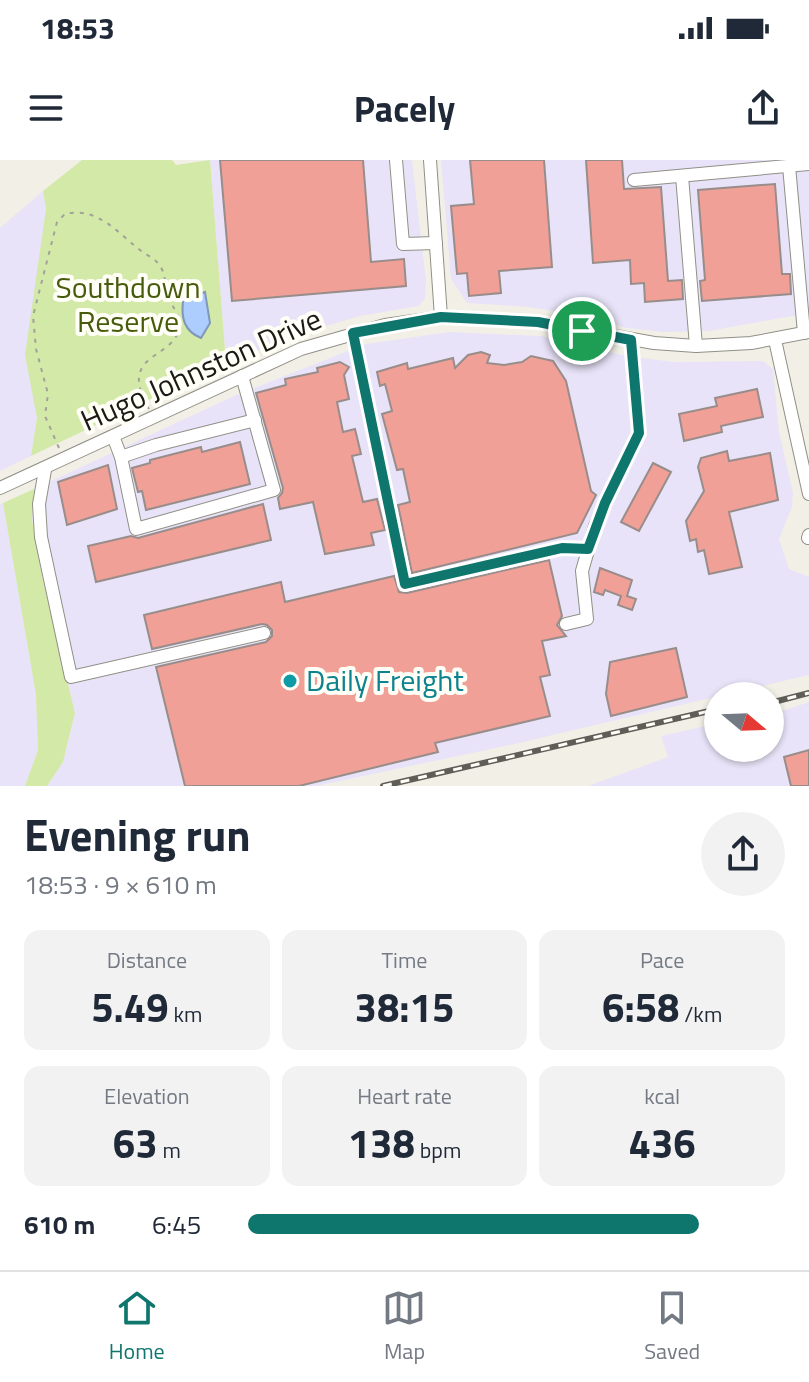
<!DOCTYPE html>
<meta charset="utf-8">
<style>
:root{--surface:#fff;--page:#f2f2f3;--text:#1f2937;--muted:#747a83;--line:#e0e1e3;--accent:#0f766e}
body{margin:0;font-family:"Titillium Web",sans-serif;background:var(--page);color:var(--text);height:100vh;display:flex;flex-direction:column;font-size:30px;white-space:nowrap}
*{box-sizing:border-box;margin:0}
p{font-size:26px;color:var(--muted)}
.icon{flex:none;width:44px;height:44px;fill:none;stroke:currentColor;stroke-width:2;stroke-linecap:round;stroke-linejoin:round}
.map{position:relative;height:626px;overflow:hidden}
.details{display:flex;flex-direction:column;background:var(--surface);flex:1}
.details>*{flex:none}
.needle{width:52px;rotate:109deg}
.buttons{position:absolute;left:704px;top:522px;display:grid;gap:16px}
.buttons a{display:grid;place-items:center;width:80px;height:80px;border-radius:50%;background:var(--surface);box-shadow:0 2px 6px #0004;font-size:40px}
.pin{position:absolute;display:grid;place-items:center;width:68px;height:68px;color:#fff;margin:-34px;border:4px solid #fff;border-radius:50%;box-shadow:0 2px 8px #0007}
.round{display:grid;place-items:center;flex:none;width:84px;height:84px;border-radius:42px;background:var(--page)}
.overview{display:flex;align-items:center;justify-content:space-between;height:136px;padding:0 24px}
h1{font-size:44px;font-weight:700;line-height:60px}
.figures{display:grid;grid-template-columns:repeat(3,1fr);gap:12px;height:136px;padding:8px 24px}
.figures div{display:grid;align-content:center;border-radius:16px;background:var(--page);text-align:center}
.figures b{font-size:40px;font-weight:700}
.figures small{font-size:22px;font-weight:400}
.figures p{font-size:22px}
ul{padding:0 24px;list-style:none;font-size:26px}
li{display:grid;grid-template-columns:128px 96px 1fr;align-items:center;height:60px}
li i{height:20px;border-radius:10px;background:var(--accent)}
.status{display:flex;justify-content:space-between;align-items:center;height:56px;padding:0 40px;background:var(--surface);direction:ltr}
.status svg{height:22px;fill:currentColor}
header{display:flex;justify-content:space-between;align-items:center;height:104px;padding:0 24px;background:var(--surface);font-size:36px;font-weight:700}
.menu{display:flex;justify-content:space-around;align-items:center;height:112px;border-top:2px solid var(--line);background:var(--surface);font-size:22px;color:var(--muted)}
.menu a{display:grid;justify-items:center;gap:4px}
.menu .selected{color:var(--accent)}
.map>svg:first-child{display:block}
.industrial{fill:#e8e3f8}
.green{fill:#d3e9a8}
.water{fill:#accdfe;stroke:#8097b8;stroke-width:2}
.building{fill:#f0a096;stroke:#988d8b;stroke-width:2}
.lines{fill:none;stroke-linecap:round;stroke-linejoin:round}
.minor-casing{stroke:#919086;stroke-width:14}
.path{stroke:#a3a29a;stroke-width:2;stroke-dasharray:4 6;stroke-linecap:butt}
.minor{stroke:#fff;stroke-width:12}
.rail-casing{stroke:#5e5d57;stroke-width:6}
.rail{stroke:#fffef7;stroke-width:3;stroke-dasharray:9;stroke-linecap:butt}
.route-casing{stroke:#fff;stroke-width:16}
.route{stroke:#0f766e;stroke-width:10}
.culture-dot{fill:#0f9aa8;stroke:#fffef7;stroke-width:3}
.labels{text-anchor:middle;stroke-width:8;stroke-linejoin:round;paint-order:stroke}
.park-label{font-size:30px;fill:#475b0c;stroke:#fffef7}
.street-label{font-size:30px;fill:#1a1915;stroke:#fffef7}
.culture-label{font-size:30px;fill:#0d838f;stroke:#fffef7;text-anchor:start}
</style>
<div class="status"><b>18:53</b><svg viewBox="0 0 49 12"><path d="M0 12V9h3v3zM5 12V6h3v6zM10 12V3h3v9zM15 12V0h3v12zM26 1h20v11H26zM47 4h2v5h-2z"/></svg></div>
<header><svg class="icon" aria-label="menu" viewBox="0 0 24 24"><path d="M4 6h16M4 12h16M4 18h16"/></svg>Pacely<svg class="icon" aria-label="share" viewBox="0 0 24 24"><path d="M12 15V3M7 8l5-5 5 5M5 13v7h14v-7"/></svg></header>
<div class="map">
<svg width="809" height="626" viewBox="0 0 809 626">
<rect width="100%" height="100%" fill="#f2f0e6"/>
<!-- industrial -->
<g class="industrial">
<path d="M210 0H412L426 121 425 138 419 146 360 156 306 172 226 203Z"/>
<path d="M441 0H809V153L709 171 663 172 627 168 572 154 528 147 467 143 451 119Z"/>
<path d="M43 31 46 48 35 243 37 258 31 296 0 311V68Z"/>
<path d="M449 172 541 176 626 196 674 202 763 201 773 209 779 272 793 333 792 347 779 379 789 409 809 417V515L510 585 316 626H47L63 602 75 553 43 421 32 360 34 329 236 235 366 184Z"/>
<path d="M3 343 36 535 38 590 25 626H0V345Z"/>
<path d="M809 542V626H588L668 597 661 576 714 564 715 576 718 575V588H770V555Z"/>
</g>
<!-- green -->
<g class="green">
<path d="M82 0H172L176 5 210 0 226 203 31 296 37 258 25 195 46 49 43 31Z"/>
<path d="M34 329 32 360 43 421 75 553 63 602 47 626H25L38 590 36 535 3 343Z"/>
</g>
<!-- water -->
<path class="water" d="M205 132 210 163 201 178C184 171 181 158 183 141Z"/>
<!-- building -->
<g class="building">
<path d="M220 0H363L371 102 404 99 406 126 232 141Z"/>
<path d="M470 0H544L552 107 499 111 501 133 469 136 467 113 457 114 451 46 474 44Z"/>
<path d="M586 0H622L624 29 661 27 668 121 682 120 683 139 645 142 644 123 631 124 630 100 593 103Z"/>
<path d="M775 24 782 114H790L791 134 702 141 700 121 705 120 698 30Z"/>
<path d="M481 192 490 195 487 203 504 205 522 202 531 196 553 201 566 221 591 331 596 335 577 373 412 413 398 345 410 342 403 309 397 310 382 254 392 251 385 224 380 226 377 212 407 203 408 209 453 198 455 208 468 195Z"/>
<path d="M340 202 349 207 344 215 349 239 337 242 343 272 355 269 361 294 352 296 363 342 377 339 385 370 371 373 374 385 325 394 313 342 280 349 278 338 282 333 283 328 256 233 286 225 285 219 318 212 317 208Z"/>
<path d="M757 229 763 257 721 266 722 272 684 281 679 254 717 246 715 238Z"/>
<path d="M240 282 250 324 146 350 142 331 138 332 132 308 150 303V300L201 287 202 292Z"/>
<path d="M727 291 729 301 770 293 778 340 729 352 742 407 709 414 704 390 698 392 696 379 690 381 686 361 704 331 698 307 701 298Z"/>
<path d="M653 303 671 312 639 371 621 362Z"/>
<path d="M108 305 117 349 67 365 58 322Z"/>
<path d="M263 344 271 380 96 422 88 386 131 376 138 378Z"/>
<path d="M549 400 562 456 557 465 566 476 542 481 550 515 540 517 550 556 435 583 438 592 299 626H185L156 507 266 482 272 476V470L267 465 262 464 152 489 144 455 281 422 285 442 394 416 399 432 407 433Z"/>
<path d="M600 408 632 420 627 436 636 439 632 450 618 445 621 436 605 430 603 435 594 432Z"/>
<path d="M676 488 687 537 611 556 606 534 610 502Z"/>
<path d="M809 590V626H791L784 597Z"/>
</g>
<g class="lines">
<!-- minor casing -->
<g class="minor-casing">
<g id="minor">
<path d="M396 0 403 84 436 83"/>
<path d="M430 0 441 157"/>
<path d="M789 6 804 173"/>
<path d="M682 16 696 186"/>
<path d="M634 20 809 4"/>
<path d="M353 173 405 424 562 388 588 389"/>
<path d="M775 180 809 334"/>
<path d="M113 276 121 297 136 369 274 330 242 216"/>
<path d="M121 297 156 285 255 260"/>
<path d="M45 310 39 344 41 377 71 517 264 473"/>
<path d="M0 328 301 189 385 165 441 157 501 160 538 162 654 183 696 186 751 183 809 172"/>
<path d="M808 378 809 375"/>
<path d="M566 464 587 459 582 411 595 366 639 273 631 180"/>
</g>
</g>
<!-- path -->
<path class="path" d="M59 288 45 256 48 234 36 189 33 156 57 62 65 54C97 46 118 73 140 90 146 95 155 98 159 105 168 115 163 129 169 140 175 150 181 157 179 168 174 200 116 192 149 249"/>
<!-- minor -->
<use href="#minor" class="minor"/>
<!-- rail casing -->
<g class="rail-casing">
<g id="rail">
<path d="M770 543 809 533"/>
<path d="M383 626 718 549"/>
</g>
</g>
<!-- rail -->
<use href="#rail" class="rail"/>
</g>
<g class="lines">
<!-- route casing -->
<g class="route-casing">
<path id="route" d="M441 157 538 162 631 180 639 273 605 343 588 389 562 388 405 424 353 173Z"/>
</g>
<!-- route -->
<use href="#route" class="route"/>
</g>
<!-- markers -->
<circle class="culture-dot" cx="290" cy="521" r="8"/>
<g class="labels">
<!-- park labels -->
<g class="park-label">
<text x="128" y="138">Southdown<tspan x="128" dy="34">Reserve</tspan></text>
</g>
<!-- street labels -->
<g class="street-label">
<text transform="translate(201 210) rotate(-24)" y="10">Hugo Johnston Drive</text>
</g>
<!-- culture labels -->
<g class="culture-label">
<text x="306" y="531">Daily Freight</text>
</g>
</g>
</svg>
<div class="buttons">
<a><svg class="needle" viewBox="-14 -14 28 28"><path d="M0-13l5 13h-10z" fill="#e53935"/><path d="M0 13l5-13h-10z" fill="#747a83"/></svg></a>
</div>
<div class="pin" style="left:582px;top:171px;background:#1e9e55"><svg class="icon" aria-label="arrive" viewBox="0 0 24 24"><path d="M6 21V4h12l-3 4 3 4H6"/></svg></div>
</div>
<section class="details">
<div class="overview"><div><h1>Evening run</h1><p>18:53 · 9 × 610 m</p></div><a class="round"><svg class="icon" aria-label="share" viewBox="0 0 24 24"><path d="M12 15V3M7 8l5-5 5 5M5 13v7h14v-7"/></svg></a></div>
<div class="figures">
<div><p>Distance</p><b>5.49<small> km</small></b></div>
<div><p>Time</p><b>38:15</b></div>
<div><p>Pace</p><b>6:58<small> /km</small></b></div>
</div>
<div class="figures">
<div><p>Elevation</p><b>63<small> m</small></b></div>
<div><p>Heart rate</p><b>138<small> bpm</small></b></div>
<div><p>kcal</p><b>436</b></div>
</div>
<ul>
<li><b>610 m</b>6:45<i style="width:84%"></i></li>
</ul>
</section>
<nav class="menu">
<a class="selected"><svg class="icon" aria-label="home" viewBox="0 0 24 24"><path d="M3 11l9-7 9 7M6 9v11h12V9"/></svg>Home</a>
<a><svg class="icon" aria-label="map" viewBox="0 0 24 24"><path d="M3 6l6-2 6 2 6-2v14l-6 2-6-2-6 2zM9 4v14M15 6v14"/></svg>Map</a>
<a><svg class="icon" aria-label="saved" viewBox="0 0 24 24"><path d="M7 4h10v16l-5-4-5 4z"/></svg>Saved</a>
</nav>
